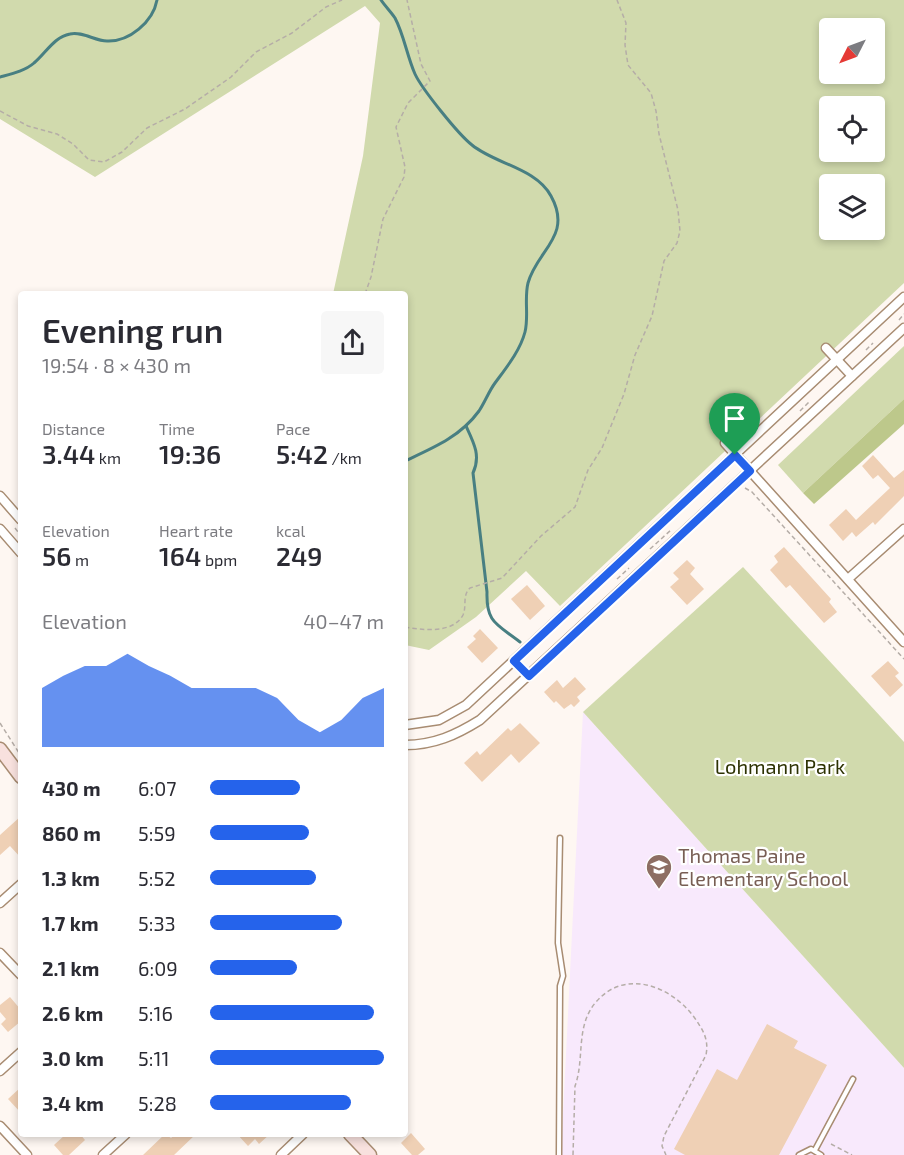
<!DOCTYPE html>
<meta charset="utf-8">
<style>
:root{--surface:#fff;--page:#f7f7f7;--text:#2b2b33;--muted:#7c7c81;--accent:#2563eb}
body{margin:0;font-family:"Exo 2",sans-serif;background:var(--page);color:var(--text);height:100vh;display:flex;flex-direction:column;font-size:22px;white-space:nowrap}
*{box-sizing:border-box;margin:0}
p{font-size:20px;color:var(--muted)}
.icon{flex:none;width:33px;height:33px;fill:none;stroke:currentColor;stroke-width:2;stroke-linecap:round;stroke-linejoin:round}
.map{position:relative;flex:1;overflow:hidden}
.details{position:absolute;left:18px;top:291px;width:390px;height:846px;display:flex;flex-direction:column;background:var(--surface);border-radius:6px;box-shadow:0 3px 9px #0003}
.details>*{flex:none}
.needle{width:39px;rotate:228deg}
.controls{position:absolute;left:819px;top:18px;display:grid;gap:12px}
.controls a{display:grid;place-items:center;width:66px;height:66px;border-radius:6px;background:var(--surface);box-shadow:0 3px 9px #0003;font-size:30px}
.pin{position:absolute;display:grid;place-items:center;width:51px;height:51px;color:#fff;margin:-62px -26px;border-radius:50% 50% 50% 0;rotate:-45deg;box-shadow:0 0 6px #0007}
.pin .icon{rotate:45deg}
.round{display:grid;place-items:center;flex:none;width:63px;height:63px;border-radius:6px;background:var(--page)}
.overview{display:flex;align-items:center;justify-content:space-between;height:102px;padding:0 24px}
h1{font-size:33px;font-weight:600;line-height:45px}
.metrics{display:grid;grid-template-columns:repeat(3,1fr);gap:9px;height:102px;padding:6px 24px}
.metrics div{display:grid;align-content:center}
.metrics b{font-size:26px;font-weight:600}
.metrics small{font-size:16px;font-weight:400}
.metrics p{font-size:16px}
.chart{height:168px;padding:12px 24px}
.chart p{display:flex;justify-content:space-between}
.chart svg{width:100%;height:108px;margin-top:6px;fill:var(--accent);opacity:.7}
ul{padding:0 24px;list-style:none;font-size:20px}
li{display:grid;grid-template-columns:96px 72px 1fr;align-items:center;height:45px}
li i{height:15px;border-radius:8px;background:var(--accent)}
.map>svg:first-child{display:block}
.education{fill:#f8e9fc}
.green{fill:#d1daad;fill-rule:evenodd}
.forest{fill:#bdc88b}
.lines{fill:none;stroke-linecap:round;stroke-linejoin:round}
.stream{stroke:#487f82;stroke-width:3}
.building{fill:#efd0b5}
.lane-casing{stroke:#a88c72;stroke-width:7}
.street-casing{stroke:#a88c72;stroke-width:11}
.secondary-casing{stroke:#a88c72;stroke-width:15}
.path{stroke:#b5ada7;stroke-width:1.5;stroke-dasharray:4.5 3;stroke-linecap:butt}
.lane{stroke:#fff;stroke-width:4}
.street{stroke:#fff;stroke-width:8}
.secondary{stroke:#f8e1de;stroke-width:12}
.route-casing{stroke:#fff;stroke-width:12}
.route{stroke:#2563eb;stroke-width:8}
.labels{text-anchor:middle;stroke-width:4.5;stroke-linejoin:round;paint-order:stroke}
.park-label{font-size:20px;fill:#2d3203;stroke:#fff}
.education-label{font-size:20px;fill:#785e54;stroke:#fff;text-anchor:start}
</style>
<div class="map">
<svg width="904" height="1155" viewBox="0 0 904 1155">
<rect width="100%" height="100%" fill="#fef7f2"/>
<!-- education -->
<path class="education" d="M583 712 904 1068V1155H561Z"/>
<!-- green -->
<g class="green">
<path d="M0 0H904V283L560 606 526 571 476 617 429 650 405 645V294H333L363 156 380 23 365 6 95 177 0 119ZM830 28H874V74H830ZM830 106H874V152H830ZM830 184H874V230H830Z"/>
<path d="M904 346V399L803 493 778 465Z"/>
<path d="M743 567 904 742V1068L583 712Z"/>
</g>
<!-- forest -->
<path class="forest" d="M904 399V424L814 504 803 493Z"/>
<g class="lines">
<!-- stream -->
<g class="stream">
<path d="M381 0C385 6 391 12 395 18 404 35 407 56 415 74 422 89 458 134 472 145 495 164 536 168 551 196 573 236 537 250 528 283 524 299 529 316 525 332 520 351 506 368 495 383 489 391 485 402 479 411 460 437 433 448 405 461"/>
<path d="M0 77C11 74 25 71 34 63 46 53 54 37 70 34 82 31 95 41 107 41 129 42 153 22 157 0"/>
<path d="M466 426C474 443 481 456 473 473L487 592C486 623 497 624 520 642"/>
</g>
</g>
<!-- building -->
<g class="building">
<path d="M873 455 894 478 904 470V496L875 525 873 522 856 537 852 532 843 541 829 525 846 509 856 520 890 488 878 475 873 479 862 466Z"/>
<path d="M784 547 831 599 829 602 837 612 824 623 790 585 786 588 770 570 778 562 774 556Z"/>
<path d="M687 560 695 568 690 574 704 589 687 605 670 587 679 579 673 573Z"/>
<path d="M527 585 545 606 530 620 511 599Z"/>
<path d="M480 629 498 648 482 663 467 647 476 639 473 636Z"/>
<path d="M888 661 899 673 895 676 903 685 890 697 871 676Z"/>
<path d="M575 677 586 689 577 697 580 701 574 707 571 704 564 709 556 701 554 703 544 692 557 680 563 688Z"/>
<path d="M520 723 540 743 519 763 511 754 482 782 464 763 477 751 480 755 508 728 511 731Z"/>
<path d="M21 816V858L10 846 0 855V835Z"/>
<path d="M10 997 21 1010V1021L8 1032 1 1024 6 1019 0 1012V1005Z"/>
<path d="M767 1024 798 1041 794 1048 827 1065 779 1155H685L674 1149 717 1069 737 1080Z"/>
<path d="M21 1087V1113L8 1099Z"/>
<path d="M411 1133 425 1149 418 1155H412L401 1143Z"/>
<path d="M66 1134H80L85 1140 69 1155H63L54 1145Z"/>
<path d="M165 1134 171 1138 176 1134H196L174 1155H143Z"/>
<path d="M237 1134H270L259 1144 255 1139 248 1146Z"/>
</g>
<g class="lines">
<!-- lane casing -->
<g class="lane-casing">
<g id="lane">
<path d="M815 1150 853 1079"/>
<path d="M559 1155 560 986 563 976 558 943 560 838"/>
<path d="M799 1155 811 1149 821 1155"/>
</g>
</g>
<!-- street casing -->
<g class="street-casing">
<g id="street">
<path d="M826 348 852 376"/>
<path d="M725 443 904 642"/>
<path d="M0 496 21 520"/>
<path d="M0 529 21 553"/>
<path d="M848 579 904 529"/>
<path d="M514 661 529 676"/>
<path d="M405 725 439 720 466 705 904 297"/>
<path d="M405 745C434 745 456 735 480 720L904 328"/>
<path d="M0 903 21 884"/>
<path d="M0 953 21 975"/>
<path d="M0 1071 21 1052"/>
<path d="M0 1126 27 1155"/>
<path d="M103 1155 126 1134"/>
<path d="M281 1155 303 1134"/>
</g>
</g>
<!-- secondary casing -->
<g class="secondary-casing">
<g id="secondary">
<path d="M0 749 21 777"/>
<path d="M350 1134 370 1155"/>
</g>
</g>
<!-- path -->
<g class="path">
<path d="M0 111 28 126 57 134 73 144 89 160 104 162 122 152 147 128 185 109 231 77 256 52 292 33 326 7 342 0"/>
<path d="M365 294 371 277 383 219 404 177 405 167 396 127 408 103 430 81 421 64 407 0"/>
<path d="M899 320 904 314"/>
<path d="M866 350 873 343"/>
<path d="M800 411 809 402"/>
<path d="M745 488 752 492 904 659"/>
<path d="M15 528 21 536"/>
<path d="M650 549 671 530"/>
<path d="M617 579 629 568"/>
<path d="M405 627C422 630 453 634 463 615 467 606 462 595 470 588L502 578 541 536 575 507 588 470 602 448 624 394 635 355 652 316 664 261 677 243 680 231 678 210 659 134 656 111 651 93 628 65 625 45 626 23 617 0"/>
<path d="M0 723 21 756"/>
<path d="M325 1135 326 1134"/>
<path d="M831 1144 852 1155"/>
<path d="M573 1155 575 1086C585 1059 575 1026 596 1002 625 968 671 986 694 1017 703 1030 709 1039 706 1055L664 1136 662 1146 666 1155"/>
</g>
<!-- lane -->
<use href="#lane" class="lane"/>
<!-- street -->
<use href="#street" class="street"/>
<!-- secondary -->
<use href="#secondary" class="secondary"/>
</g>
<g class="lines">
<!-- route casing -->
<g class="route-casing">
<path id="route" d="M735 455 750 471 529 676 514 661Z"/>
</g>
<!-- route -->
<use href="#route" class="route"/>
</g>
<!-- icons -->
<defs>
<g id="school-pin" transform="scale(1.35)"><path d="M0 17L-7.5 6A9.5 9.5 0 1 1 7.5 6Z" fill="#8d6e63" stroke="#fff"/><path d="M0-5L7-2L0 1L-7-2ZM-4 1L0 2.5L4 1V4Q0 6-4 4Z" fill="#fff"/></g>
</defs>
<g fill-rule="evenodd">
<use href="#school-pin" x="659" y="867"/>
</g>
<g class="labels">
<!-- park labels -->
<g class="park-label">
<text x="780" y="774">Lohmann Park</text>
</g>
<!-- education labels -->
<g class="education-label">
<text x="678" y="863">Thomas Paine<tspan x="678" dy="23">Elementary School</tspan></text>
</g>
</g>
</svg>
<div class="controls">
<a><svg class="needle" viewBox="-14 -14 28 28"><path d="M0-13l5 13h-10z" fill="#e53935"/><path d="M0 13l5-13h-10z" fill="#7c7c81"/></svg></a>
<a><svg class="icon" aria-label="locate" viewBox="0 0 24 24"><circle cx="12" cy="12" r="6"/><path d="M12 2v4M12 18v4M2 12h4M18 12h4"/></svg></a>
<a><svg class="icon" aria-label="layers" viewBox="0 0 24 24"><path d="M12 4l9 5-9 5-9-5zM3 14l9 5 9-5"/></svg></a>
</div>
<div class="pin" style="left:735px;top:455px;background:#1e9e55"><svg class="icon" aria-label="arrive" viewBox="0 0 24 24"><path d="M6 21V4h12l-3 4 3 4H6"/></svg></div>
<section class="details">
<div class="overview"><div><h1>Evening run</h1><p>19:54 · 8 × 430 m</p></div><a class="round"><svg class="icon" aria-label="share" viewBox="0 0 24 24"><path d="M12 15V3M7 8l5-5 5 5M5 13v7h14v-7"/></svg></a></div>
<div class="metrics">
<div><p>Distance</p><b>3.44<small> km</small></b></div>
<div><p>Time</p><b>19:36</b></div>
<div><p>Pace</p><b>5:42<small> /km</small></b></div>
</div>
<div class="metrics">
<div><p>Elevation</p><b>56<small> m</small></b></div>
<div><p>Heart rate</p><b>164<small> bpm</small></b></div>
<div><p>kcal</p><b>249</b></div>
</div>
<div class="chart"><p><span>Elevation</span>40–47 m</p>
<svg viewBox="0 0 160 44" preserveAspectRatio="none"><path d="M0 44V20L10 15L20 11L30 11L40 6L50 11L60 15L70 20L80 20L90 20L100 20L110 24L120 33L130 38L140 33L150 24L160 20V44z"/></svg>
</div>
<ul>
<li><b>430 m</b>6:07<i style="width:52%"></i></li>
<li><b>860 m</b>5:59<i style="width:57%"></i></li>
<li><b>1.3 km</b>5:52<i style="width:61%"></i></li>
<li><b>1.7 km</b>5:33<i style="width:76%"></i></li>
<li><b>2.1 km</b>6:09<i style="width:50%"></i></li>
<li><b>2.6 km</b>5:16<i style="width:94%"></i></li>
<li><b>3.0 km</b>5:11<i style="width:100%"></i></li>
<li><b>3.4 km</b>5:28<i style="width:81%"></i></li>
</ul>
</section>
</div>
